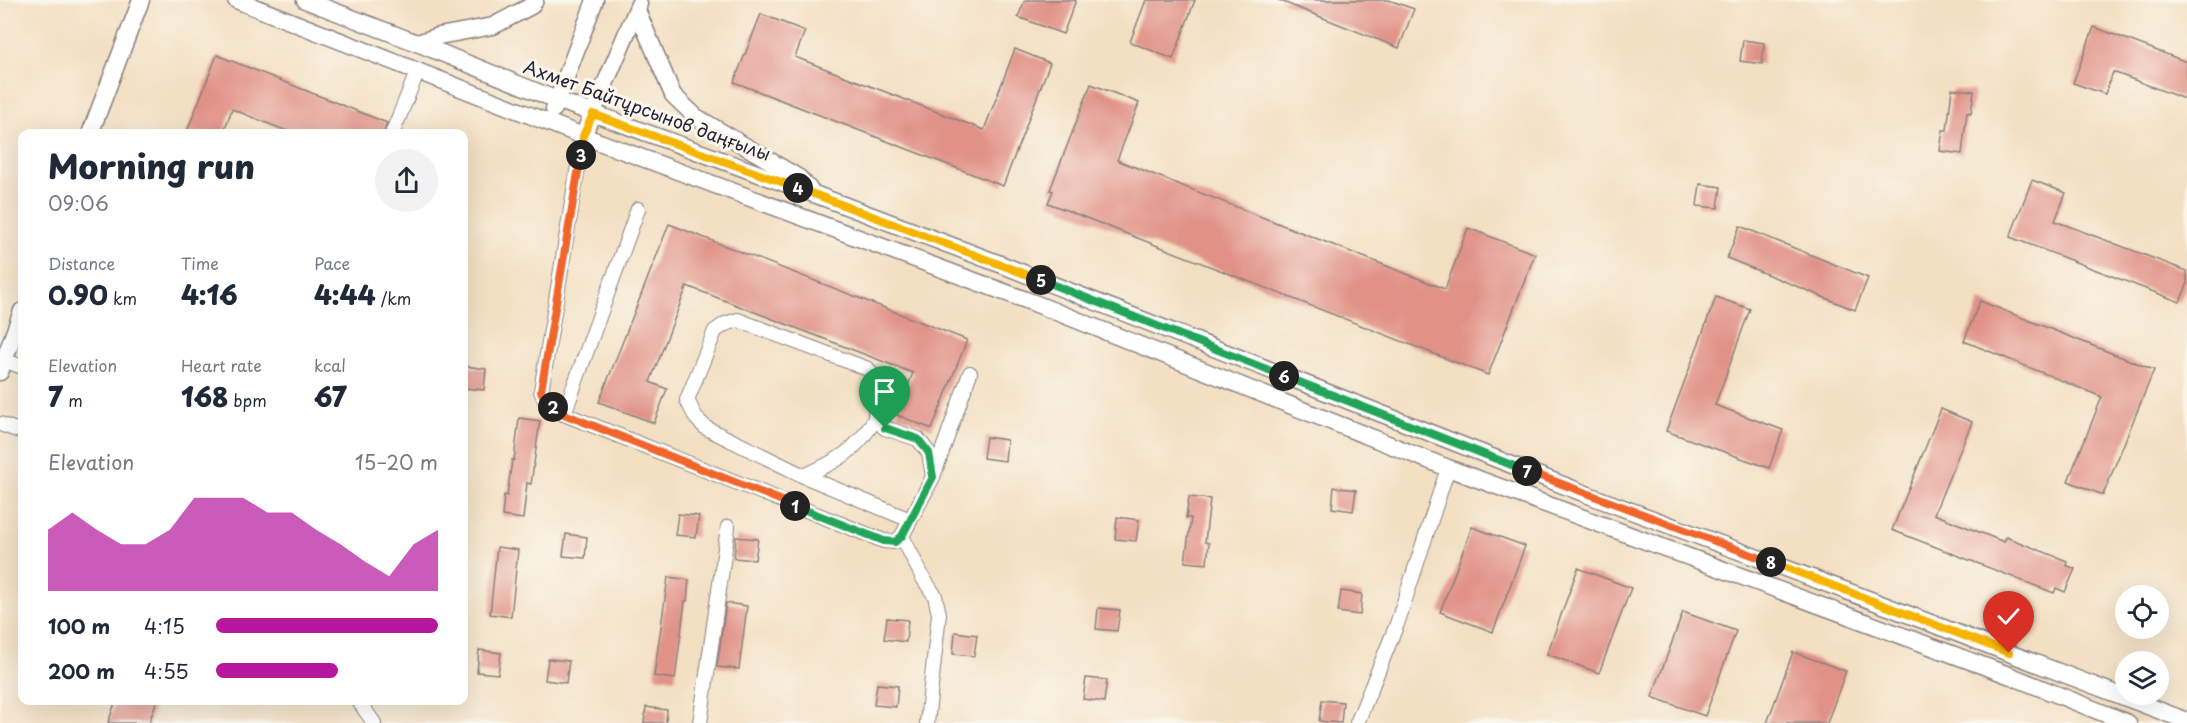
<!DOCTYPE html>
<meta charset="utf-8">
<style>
:root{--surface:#fff;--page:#f2f2f3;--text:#1f2937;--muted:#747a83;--accent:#b5179e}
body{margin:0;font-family:"Playpen Sans",sans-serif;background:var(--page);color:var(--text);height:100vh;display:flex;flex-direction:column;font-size:22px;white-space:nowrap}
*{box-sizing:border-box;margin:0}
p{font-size:20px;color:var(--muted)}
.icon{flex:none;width:33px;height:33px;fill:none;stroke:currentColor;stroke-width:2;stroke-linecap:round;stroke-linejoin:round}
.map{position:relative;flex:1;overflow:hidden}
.details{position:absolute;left:18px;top:129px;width:450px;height:576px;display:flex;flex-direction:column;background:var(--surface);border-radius:12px;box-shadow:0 6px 24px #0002}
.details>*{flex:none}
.tools{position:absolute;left:2115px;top:585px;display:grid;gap:12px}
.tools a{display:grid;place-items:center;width:54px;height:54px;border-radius:50%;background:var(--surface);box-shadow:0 6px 24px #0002;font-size:30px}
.pin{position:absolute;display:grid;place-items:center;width:51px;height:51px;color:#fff;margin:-62px -26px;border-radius:50% 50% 50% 0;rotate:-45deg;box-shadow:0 0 6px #0007}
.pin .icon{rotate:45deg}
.km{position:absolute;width:30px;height:30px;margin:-15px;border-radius:50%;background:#222;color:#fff;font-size:16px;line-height:30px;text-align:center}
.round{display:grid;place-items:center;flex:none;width:63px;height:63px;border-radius:32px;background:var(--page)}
.head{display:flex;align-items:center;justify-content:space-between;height:102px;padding:0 30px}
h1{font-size:33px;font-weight:800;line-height:45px}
.figures{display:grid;grid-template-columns:repeat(3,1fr);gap:9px;height:102px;padding:6px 30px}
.figures div{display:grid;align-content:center}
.figures b{font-size:26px;font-weight:800}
.figures small{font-size:16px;font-weight:400}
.figures p{font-size:16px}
.chart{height:168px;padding:12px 30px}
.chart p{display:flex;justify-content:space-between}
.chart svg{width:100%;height:108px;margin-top:6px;fill:var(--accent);opacity:.7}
ul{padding:0 30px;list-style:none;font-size:20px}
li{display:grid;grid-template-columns:96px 72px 1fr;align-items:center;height:45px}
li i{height:15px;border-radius:8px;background:var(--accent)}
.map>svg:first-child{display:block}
.building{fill:#e19287}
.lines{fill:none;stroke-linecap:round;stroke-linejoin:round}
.minor-casing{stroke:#8a807e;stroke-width:16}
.tertiary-casing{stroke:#8a807e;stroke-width:19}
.minor{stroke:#fff;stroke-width:14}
.tertiary{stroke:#fff;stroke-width:16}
.split-1-casing{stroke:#fff;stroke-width:12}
.split-2-casing{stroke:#fff;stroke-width:12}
.split-3-casing{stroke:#fff;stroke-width:12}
.split-4-casing{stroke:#fff;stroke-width:12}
.split-5-casing{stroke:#fff;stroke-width:12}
.split-6-casing{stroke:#fff;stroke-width:12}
.split-7-casing{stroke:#fff;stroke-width:12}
.split-8-casing{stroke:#fff;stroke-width:12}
.split-9-casing{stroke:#fff;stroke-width:12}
.split-1{stroke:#22a559;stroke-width:8}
.split-2{stroke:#f0652b;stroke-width:8}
.split-3{stroke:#f0652b;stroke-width:8}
.split-4{stroke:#f5b400;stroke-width:8}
.split-5{stroke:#f5b400;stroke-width:8}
.split-6{stroke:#22a559;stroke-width:8}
.split-7{stroke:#22a559;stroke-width:8}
.split-8{stroke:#f0652b;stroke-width:8}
.split-9{stroke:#f5b400;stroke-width:8}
.labels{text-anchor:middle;stroke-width:6;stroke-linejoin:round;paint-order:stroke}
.street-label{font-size:18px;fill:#22223b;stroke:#fbf7ec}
</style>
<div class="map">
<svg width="2187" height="723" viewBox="0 0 2187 723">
<rect width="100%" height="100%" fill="#fbf7ec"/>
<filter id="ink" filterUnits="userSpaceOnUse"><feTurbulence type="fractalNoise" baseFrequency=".0167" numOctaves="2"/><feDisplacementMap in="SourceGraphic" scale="12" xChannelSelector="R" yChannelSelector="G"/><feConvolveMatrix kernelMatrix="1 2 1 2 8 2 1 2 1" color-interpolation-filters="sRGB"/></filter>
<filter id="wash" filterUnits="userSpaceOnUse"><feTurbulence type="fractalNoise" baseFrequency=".008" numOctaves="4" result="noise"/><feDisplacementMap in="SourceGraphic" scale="24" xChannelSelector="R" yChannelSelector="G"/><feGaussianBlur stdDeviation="1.35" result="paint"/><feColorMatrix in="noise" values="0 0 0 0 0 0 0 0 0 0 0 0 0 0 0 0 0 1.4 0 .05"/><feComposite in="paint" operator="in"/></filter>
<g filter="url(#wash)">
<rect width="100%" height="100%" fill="#f3dfc2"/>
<g id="blocks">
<!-- building -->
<g class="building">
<path d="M1025 0H1076L1063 34 1018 17Z"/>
<path d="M1146 0H1195L1173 59 1130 42Z"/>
<path d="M1278 0H1389L1414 9 1399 48Z"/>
<path d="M761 14 805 31 795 57 984 130 1015 49 1050 63 1003 186 734 82Z"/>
<path d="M2094 27 2187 62V100L2113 72 2105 94 2073 83Z"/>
<path d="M1743 40 1764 43 1762 64 1740 61Z"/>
<path d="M217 55 387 123 383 134H294L232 109 223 134H186Z"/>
<path d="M1091 84 1139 103 1117 160 1445 289 1468 228 1535 254 1488 375 1048 203 1053 191 1050 190Z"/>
<path d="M1952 89 1974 91 1971 113 1967 112 1962 154 1940 151 1943 130H1947Z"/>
<path d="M2032 180 2066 193 2055 221 2187 271V285L2180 302 2010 237Z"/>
<path d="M1700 184 1721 187 1718 208 1697 206Z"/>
<path d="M669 224 967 340 932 429 897 415 913 373 687 286 650 382 667 389 654 423 599 402Z"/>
<path d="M1740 226 1868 278 1855 310 1727 258Z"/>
<path d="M1716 297 1750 309 1715 405 1783 430 1769 468 1666 431Z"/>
<path d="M1980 301 2154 370 2103 495 2068 481 2102 397 1964 341Z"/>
<path d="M465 366 486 369 484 390 464 388Z"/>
<path d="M1941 409 1972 422 1934 514 2004 542 2006 537 2067 561 2066 565 2075 569 2065 592 2056 588 2054 593 1892 530Z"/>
<path d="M519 418 540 421 531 484 527 483 523 519 502 516 504 495 507 496 512 460H514Z"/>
<path d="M986 437 1007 440 1005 461 983 458Z"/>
<path d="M1334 487 1356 490 1353 511 1332 508Z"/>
<path d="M1189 497 1210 499 1205 542 1209 543 1207 564 1185 562 1191 518H1186Z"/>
<path d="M678 514 699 516 696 537 675 535Z"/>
<path d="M1117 517 1139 520 1136 541 1115 539Z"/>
<path d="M1472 527 1525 546 1493 632 1440 612Z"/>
<path d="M566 534 587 537 585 558 563 556Z"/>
<path d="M736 537 758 539 755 560 734 558Z"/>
<path d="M497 547 518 550 511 617 490 614Z"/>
<path d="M1578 568 1631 588 1599 673 1547 654Z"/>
<path d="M668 577 689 580 687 601H685L675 679 654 676Z"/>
<path d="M1341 591 1362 594 1360 615 1338 612Z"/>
<path d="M726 603 747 606 739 669 717 667Z"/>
<path d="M1098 608 1120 610 1117 631 1096 629Z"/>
<path d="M1683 612 1736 631 1705 716 1652 697Z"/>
<path d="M887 618 908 620 906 642 884 639Z"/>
<path d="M955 632 977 635 974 656 953 654Z"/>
<path d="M479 650 501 653 498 674 477 672Z"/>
<path d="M1793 652 1846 671 1827 723H1767Z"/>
<path d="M548 659 569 661 566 683 545 680Z"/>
<path d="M1086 678 1107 680 1104 702 1083 699Z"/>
<path d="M877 684 898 686 896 707 874 705Z"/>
<path d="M116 700H157L149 723H108Z"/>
<path d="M1322 700 1343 702 1341 723 1319 721Z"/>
<path d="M646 707 667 710 666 723H644Z"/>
</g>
</g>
</g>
<g filter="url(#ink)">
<use href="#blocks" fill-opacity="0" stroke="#8a807e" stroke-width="1.5"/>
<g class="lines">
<!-- minor casing -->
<g class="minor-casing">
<g id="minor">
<path d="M392 134 418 70"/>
<path d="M583 136 541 391 546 402 564 414 884 541 895 542 902 536 933 477 970 373"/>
<path d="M4 360 22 367"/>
<path d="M564 414 638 209"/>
<path d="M0 424 22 432"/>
<path d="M804 476C837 461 856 452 875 419"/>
<path d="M910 520 804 476 706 428 696 418 687 400 715 331 725 324 738 320 868 369 876 380 875 419 885 428 918 439 929 453 933 476"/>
<path d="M902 536 923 578 935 596 939 614 927 723"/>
<path d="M358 700 374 723"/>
<path d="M700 723 728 527"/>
<path d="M1357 723 1397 624 1448 468"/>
</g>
</g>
<!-- tertiary casing -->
<g class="tertiary-casing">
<g id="tertiary">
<path d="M236 0 583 136 1034 303 1448 468 2011 676 2128 723"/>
<path d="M305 0 417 43 557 100 814 194 1000 264 1596 498 1852 593 2187 721"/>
<path d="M637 10 673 95 696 117 799 178 809 189"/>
<path d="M417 43 439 36 493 26 531 6 535 0"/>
<path d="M554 109 595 0"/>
<path d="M90 134 141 0"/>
<path d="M583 136 639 4"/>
<path d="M0 372 22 311"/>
</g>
</g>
<!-- minor -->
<use href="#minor" class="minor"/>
<!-- tertiary -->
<use href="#tertiary" class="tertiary"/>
</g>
</g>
<g class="lines" filter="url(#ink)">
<!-- split-1 casing -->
<g class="split-1-casing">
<path id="split-1" d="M795 506 884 541 895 542 902 536 933 477 929 453 918 439 885 428"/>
</g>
<!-- split-2 casing -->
<g class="split-2-casing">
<path id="split-2" d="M553 407 564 414 795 506"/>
</g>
<!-- split-3 casing -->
<g class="split-3-casing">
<path id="split-3" d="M553 407 546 402 541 391 581 155"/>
</g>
<!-- split-4 casing -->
<g class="split-4-casing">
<path id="split-4" d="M581 155 583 136 593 114 798 188"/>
</g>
<!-- split-5 casing -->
<g class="split-5-casing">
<path id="split-5" d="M798 188 1041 280"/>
</g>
<!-- split-6 casing -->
<g class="split-6-casing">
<path id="split-6" d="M1041 280 1284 376"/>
</g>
<!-- split-7 casing -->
<g class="split-7-casing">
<path id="split-7" d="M1284 376 1527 471"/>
</g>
<!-- split-8 casing -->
<g class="split-8-casing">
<path id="split-8" d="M1527 471 1771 562"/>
</g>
<!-- split-9 casing -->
<g class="split-9-casing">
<path id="split-9" d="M1771 562 2009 653"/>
</g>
<!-- split-1 -->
<use href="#split-1" class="split-1"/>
<!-- split-2 -->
<use href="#split-2" class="split-2"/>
<!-- split-3 -->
<use href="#split-3" class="split-3"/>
<!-- split-4 -->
<use href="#split-4" class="split-4"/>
<!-- split-5 -->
<use href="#split-5" class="split-5"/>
<!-- split-6 -->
<use href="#split-6" class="split-6"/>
<!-- split-7 -->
<use href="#split-7" class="split-7"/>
<!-- split-8 -->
<use href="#split-8" class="split-8"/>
<!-- split-9 -->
<use href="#split-9" class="split-9"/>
</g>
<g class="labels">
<!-- street labels -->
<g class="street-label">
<text transform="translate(647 111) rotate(20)" y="6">Ахмет Байтұрсынов даңғылы</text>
</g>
</g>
</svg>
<div class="tools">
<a><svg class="icon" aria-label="locate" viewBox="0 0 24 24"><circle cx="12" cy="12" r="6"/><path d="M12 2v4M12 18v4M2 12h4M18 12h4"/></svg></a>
<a><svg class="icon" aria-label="layers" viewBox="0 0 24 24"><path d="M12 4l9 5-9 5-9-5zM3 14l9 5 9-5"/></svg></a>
</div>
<div class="pin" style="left:885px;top:428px;background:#1e9e55"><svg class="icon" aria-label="arrive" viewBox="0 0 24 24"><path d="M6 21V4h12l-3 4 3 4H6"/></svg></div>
<div class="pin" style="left:2009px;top:653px;background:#d93025"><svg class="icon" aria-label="check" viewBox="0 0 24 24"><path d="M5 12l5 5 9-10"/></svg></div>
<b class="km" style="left:795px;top:506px">1</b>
<b class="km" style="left:553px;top:407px">2</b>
<b class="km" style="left:581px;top:155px">3</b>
<b class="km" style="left:798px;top:188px">4</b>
<b class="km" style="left:1041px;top:280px">5</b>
<b class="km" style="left:1284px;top:376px">6</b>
<b class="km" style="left:1527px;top:471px">7</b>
<b class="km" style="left:1771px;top:562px">8</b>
<section class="details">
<div class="head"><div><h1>Morning run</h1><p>09:06</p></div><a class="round"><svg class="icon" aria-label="share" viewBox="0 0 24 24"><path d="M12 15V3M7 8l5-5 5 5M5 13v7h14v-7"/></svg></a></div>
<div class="figures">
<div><p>Distance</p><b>0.90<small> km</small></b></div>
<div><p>Time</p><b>4:16</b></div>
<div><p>Pace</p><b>4:44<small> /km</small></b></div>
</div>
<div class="figures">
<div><p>Elevation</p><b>7<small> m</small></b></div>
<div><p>Heart rate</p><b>168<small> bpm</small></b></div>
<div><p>kcal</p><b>67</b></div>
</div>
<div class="chart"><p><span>Elevation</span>15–20 m</p>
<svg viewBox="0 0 160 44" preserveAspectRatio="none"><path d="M0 44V19L10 12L20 19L30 25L40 25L50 19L60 6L70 6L80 6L90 12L100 12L110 19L120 25L130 32L140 38L150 25L160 19V44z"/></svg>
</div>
<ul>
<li><b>100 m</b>4:15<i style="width:100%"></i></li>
<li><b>200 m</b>4:55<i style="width:55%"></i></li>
</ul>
</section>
</div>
